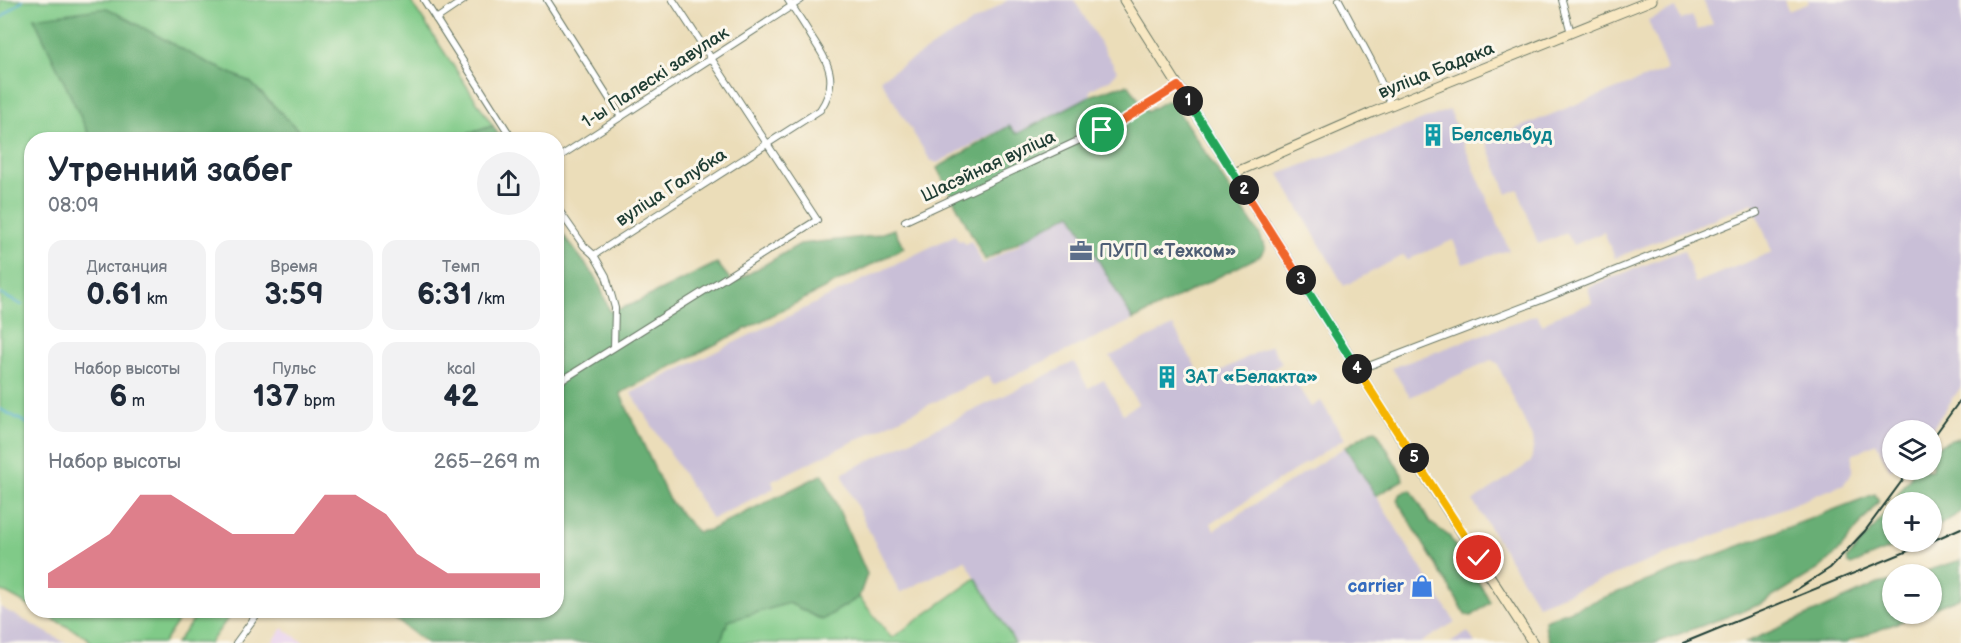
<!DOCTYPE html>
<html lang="ru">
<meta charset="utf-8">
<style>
:root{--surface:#fff;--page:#f2f2f3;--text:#1f2937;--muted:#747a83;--accent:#d1495b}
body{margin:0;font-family:"Balsamiq Sans",sans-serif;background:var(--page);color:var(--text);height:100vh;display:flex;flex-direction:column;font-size:22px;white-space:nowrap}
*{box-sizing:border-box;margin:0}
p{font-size:20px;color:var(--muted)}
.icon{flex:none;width:33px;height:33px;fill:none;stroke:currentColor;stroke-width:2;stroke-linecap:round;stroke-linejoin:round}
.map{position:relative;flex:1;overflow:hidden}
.details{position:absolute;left:24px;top:132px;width:540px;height:486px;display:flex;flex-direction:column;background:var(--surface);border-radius:24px;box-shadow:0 2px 4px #0004}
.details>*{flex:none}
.fabs{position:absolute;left:1882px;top:420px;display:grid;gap:12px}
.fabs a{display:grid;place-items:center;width:60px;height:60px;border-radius:50%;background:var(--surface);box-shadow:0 2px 4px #0004;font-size:30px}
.pin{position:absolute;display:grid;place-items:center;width:51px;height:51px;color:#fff;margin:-26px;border:3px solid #fff;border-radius:50%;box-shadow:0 2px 6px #0007}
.km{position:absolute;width:30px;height:30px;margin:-15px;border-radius:50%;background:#222;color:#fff;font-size:16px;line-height:30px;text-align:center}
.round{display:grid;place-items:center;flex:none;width:63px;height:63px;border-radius:32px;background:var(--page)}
.summary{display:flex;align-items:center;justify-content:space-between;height:102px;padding:0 24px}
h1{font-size:33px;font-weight:700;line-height:45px}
.metrics{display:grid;grid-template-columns:repeat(3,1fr);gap:9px;height:102px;padding:6px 24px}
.metrics div{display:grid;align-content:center;border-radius:15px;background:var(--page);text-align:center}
.metrics b{font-size:30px;font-weight:700}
.metrics small{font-size:16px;font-weight:400}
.metrics p{font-size:16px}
.chart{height:168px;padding:12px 24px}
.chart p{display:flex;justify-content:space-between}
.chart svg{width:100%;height:108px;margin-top:6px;fill:var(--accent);opacity:.7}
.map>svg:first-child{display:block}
.built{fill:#e9d2ed}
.industrial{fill:#c9bfd7}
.green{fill:#80ca88;stroke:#50845e;stroke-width:1.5}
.forest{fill:#68ae74;stroke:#447654;stroke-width:1.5}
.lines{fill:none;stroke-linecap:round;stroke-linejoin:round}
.stream{stroke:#58afd5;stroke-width:2}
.street-casing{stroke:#667563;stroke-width:8}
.secondary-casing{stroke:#667563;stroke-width:11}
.street{stroke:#fff;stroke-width:6}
.secondary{stroke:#f8e8c3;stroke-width:9}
.rail{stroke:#1f3d34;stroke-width:2}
.split-1-casing{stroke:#fff;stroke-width:12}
.split-2-casing{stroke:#fff;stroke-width:12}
.split-3-casing{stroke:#fff;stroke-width:12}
.split-4-casing{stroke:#fff;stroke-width:12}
.split-5-casing{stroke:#fff;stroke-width:12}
.split-6-casing{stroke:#fff;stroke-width:12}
.split-1{stroke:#f0652b;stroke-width:8}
.split-2{stroke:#22a559;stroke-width:8}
.split-3{stroke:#f0652b;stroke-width:8}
.split-4{stroke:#22a559;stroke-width:8}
.split-5{stroke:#f5b400;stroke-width:8}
.split-6{stroke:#f5b400;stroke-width:8}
.labels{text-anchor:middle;stroke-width:6;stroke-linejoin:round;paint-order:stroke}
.street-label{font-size:18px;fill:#1f3d34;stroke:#fbf7ec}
.culture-label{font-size:18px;font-weight:bold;fill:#0d838f;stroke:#fbf7ec;text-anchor:start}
.service-label{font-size:18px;font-weight:bold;fill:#4e5e75;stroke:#fbf7ec;text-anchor:start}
.shop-label{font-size:18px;font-weight:bold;fill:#366cbe;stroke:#fbf7ec;text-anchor:end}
</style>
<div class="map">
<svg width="1961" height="643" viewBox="0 0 1961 643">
<rect width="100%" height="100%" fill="#fbf7ec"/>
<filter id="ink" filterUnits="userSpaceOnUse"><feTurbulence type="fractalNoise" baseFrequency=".0167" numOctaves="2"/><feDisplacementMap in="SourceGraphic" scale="12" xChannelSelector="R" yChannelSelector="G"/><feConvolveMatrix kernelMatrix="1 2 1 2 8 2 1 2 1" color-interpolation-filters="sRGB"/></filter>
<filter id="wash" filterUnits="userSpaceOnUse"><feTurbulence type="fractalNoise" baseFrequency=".008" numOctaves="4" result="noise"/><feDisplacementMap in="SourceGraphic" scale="24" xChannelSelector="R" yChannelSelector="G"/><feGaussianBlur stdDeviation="1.35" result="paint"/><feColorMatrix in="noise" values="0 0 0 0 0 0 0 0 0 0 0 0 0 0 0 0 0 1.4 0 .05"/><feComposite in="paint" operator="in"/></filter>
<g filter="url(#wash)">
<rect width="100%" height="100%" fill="#ebddb9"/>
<!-- built -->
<path class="built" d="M282 628 305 643H272Z"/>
<!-- industrial -->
<g class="industrial">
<path d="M1008 0H1074L1117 71 1111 79 1091 89 1090 96 1016 135 1008 126 937 163 930 160 880 79Z"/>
<path d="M1703 0H1784L1788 11 1809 3 1808 0H1961V387L1931 430H1893V468L1890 469 1876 443 1852 455V473L1844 484 1538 605 1473 501 1531 462 1534 442 1497 363 1491 360 1410 397 1392 368 1536 315 1543 325 1556 316 1592 303 1588 287 1684 250 1695 283 1772 252 1753 203 1615 258 1604 232 1573 245 1567 233 1538 244 1518 189 1507 194 1486 141 1572 106 1667 70 1648 20 1676 8 1681 20 1692 16 1698 30 1713 24Z"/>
<path d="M1449 110 1509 250 1463 264 1453 240 1407 260 1404 255 1344 286 1279 174Z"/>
<path d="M1071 213 1133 320 993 385 988 376 772 481 774 488 712 519 631 393 955 235 959 241 963 240 965 244 971 241 983 264 1020 244 1018 241Z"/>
<path d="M1173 326 1203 380 1271 345 1282 363 1264 375 1272 388 1282 382 1285 386 1294 380 1311 407 1321 401 1344 439 1211 523 1214 530 1345 447 1455 622 1420 643H1015L965 560 900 593 844 480 843 473 1074 362 1088 388 1104 380 1123 414 1138 404 1110 356Z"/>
<path d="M0 607 66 643H0Z"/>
<path d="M1468 632 1475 643H1450Z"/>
</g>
<!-- green -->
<g class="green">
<path d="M0 0H410L493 126 450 139H307L250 82 202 60 34 18 91 139 32 140 31 607 0 590Z"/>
<path d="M976 578 1015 643H720L728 621 789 603 822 620 859 597 892 638Z"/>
<path d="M38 611H185L163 643H92L85 636Z"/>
<path d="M200 611H233L210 643H176Z"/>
</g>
<!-- forest -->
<g class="forest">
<path d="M107 8 202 60 250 82 307 139H91L34 18Z"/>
<path d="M1129 85 1147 112 1166 101 1172 102 1260 235 1265 249 1260 256 1133 320 1071 213 985 260 937 168 1009 126 1017 134 1090 96 1116 87Z"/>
<path d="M493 126 501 139H450Z"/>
<path d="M557 227 597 279 610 312 633 304 717 263 733 283 800 244 874 236 894 229 904 248 620 393 669 500 697 532 710 530 823 474 867 574 859 597 822 620 789 603 728 621 720 643H427L384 611 556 610Z"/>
<path d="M1376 430 1402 475 1403 480 1376 496 1345 447 1371 431Z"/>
<path d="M1961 438V512L1932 530V502H1893V542H1906L1851 565 1848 563 1847 559 1874 528 1915 470H1932V450L1951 439Z"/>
<path d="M1411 490 1431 523 1449 536 1486 594 1490 602 1472 616 1466 615 1397 500C1399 493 1405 491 1411 490Z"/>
<path d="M1875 494 1879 501 1838 552 1819 569 1761 604 1655 643H1551C1546 636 1545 629 1545 620Z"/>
<path d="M1961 560V597L1932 609V574H1917Z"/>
<path d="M1893 581V614H1920L1845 643H1745L1878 584Z"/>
</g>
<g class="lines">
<!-- stream -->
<g class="stream">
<path d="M0 19 23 0"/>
<path d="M0 294 22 305"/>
<path d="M0 409 32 426"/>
</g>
</g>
</g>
<g filter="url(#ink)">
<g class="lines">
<!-- street casing -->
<g class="street-casing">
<g id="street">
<path d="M424 0 513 140"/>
<path d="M547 0 621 117"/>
<path d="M1339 0 1372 62 1391 105"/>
<path d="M1562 0 1571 33"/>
<path d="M436 19 464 0"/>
<path d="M556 159 801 0"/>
<path d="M556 206 584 246 594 255 606 276 615 308 614 347"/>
<path d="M905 221 1125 119 1178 86"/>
<path d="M594 255 820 110C840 81 828 62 811 36 804 24 796 12 788 0"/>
<path d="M1358 370 1544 299 1757 213"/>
<path d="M556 384 817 220 673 0"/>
<path d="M236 643 260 610"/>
</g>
</g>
<!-- secondary casing -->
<g class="secondary-casing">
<g id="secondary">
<path d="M1124 0 1409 451 1533 643"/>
<path d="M1234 173 1371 113 1652 0"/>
</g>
</g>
<!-- street -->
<use href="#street" class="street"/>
<!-- secondary -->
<use href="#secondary" class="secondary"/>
<!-- rail -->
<g class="rail">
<path d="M1932 439 1961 399"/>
<path d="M1932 541 1961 528"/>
<path d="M1793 592 1830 568 1865 531 1910 470"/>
<path d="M1683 643 1930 542"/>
</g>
</g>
</g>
<g class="lines" filter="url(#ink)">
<!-- split-1 casing -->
<g class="split-1-casing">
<path id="split-1" d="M1102 130 1125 119 1178 86 1188 101"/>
</g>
<!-- split-2 casing -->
<g class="split-2-casing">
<path id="split-2" d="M1188 101 1244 190"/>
</g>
<!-- split-3 casing -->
<g class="split-3-casing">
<path id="split-3" d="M1244 190 1301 280"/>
</g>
<!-- split-4 casing -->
<g class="split-4-casing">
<path id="split-4" d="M1301 280 1357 369"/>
</g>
<!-- split-5 casing -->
<g class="split-5-casing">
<path id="split-5" d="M1357 369 1414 458"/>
</g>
<!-- split-6 casing -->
<g class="split-6-casing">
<path id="split-6" d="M1414 458 1479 558"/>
</g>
<!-- split-1 -->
<use href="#split-1" class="split-1"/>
<!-- split-2 -->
<use href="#split-2" class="split-2"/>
<!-- split-3 -->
<use href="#split-3" class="split-3"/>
<!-- split-4 -->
<use href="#split-4" class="split-4"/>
<!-- split-5 -->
<use href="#split-5" class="split-5"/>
<!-- split-6 -->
<use href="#split-6" class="split-6"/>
</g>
<!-- icons -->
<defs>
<g id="building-bare" transform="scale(1.8)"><path d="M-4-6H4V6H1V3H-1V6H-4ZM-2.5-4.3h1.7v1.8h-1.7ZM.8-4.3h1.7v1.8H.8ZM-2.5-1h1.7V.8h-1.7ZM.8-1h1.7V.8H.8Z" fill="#0f9aa8" stroke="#fbf7ec" stroke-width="2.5" paint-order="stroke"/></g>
<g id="office-bare" transform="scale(1.8)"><path d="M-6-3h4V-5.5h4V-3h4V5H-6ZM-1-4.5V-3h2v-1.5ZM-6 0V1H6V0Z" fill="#5c6f8a" stroke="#fbf7ec" stroke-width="2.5" paint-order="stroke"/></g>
<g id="shop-bare" transform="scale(1.8)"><path d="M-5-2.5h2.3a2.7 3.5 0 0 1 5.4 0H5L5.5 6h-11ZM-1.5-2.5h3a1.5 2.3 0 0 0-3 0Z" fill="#3f7fe0" stroke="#fbf7ec" stroke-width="2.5" paint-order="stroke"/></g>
</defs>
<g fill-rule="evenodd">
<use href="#building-bare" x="1433" y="135"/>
<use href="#office-bare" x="1081" y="251"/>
<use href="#building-bare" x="1167" y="377"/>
<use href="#shop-bare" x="1422" y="586"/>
</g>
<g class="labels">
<!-- street labels -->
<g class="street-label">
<text transform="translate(1436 70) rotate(-22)" y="6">вуліца Бадака</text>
<text transform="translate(655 77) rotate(-33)" y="6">1-ы Палескі завулак</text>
<text transform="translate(988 166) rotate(-25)" y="6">Шасэйная вуліца</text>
<text transform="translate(671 187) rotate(-33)" y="6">вуліца Галубка</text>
</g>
<!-- culture labels -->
<g class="culture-label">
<text x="1451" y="141">Белсельбуд</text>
<text x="1185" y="383">ЗАТ «Белакта»</text>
</g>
<!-- service labels -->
<g class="service-label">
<text x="1099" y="257">ПУГП «Техком»</text>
</g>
<!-- shop labels -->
<g class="shop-label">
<text x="1404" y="592">carrier</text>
</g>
</g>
</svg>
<div class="fabs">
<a><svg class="icon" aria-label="layers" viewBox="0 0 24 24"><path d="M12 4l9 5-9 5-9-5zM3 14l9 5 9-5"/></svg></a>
<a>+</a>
<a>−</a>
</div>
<div class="pin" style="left:1102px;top:130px;background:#1e9e55"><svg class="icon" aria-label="arrive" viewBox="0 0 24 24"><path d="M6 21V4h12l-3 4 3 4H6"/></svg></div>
<div class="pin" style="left:1479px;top:558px;background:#d93025"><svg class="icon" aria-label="check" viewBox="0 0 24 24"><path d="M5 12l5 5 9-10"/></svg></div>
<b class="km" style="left:1188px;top:101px">1</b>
<b class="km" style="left:1244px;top:190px">2</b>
<b class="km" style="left:1301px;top:280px">3</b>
<b class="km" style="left:1357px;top:369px">4</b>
<b class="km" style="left:1414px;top:458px">5</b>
<section class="details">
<div class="summary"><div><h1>Утренний забег</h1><p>08:09</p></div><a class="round"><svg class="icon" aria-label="share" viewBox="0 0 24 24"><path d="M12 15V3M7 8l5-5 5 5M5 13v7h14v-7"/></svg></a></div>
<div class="metrics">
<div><p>Дистанция</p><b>0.61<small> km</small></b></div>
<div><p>Время</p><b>3:59</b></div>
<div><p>Темп</p><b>6:31<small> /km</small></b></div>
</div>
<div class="metrics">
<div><p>Набор высоты</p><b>6<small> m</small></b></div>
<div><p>Пульс</p><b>137<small> bpm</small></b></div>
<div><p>kcal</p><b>42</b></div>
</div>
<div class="chart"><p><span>Набор высоты</span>265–269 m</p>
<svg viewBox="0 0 160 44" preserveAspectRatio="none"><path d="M0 44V38L10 30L20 22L30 6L40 6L50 14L60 22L70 22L80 22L90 6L100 6L110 14L120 30L130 38L140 38L150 38L160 38V44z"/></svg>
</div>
</section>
</div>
